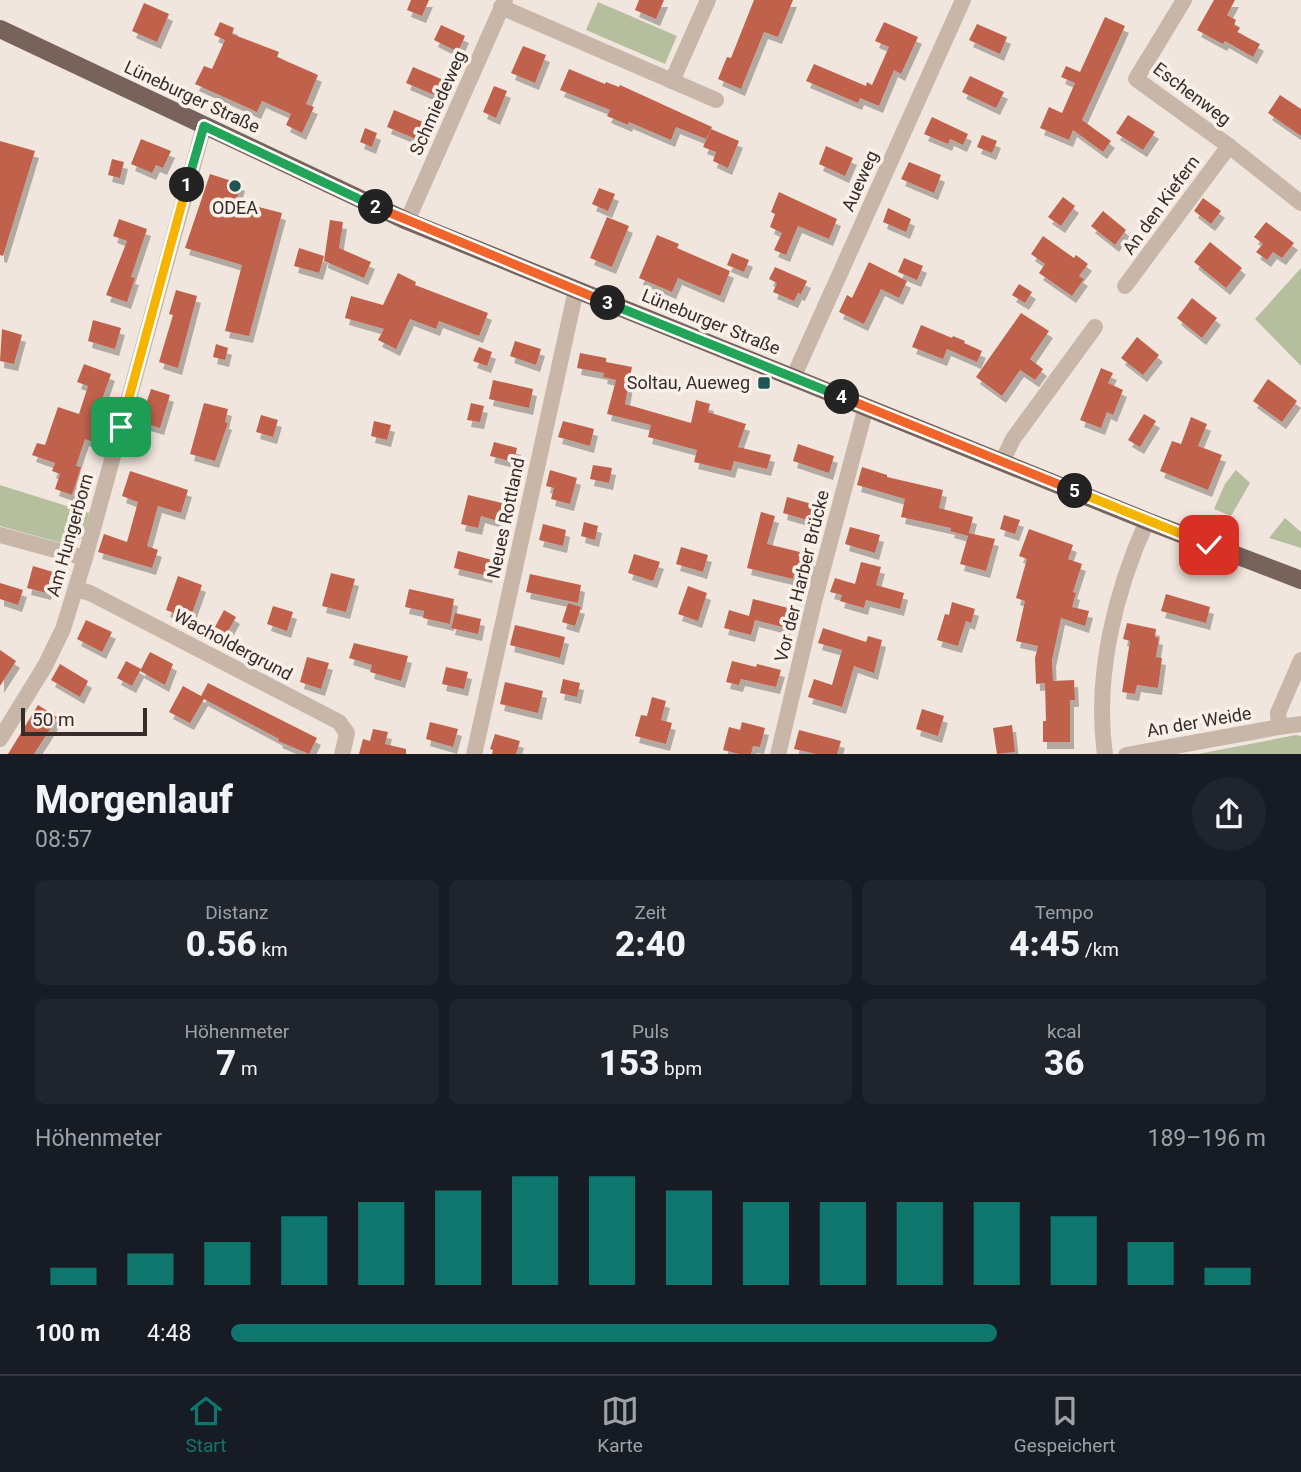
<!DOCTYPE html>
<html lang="de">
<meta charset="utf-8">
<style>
:root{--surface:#171b24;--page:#20242c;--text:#f1f3f6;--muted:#9ea1a6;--line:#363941;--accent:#0f766e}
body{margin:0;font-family:Roboto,sans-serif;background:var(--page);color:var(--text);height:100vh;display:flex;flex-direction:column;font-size:26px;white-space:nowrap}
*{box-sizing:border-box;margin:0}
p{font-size:23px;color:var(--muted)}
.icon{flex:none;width:38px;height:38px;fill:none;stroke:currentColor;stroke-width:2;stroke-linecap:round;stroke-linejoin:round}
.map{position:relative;height:754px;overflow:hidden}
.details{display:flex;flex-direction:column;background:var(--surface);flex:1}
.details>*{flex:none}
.scale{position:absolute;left:21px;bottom:18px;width:126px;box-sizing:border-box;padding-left:7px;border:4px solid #362c29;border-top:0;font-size:19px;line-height:24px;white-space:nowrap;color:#362c29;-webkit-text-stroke:5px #f9f1e9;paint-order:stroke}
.pin{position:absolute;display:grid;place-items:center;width:60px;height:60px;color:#fff;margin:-30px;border-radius:14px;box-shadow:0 4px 10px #0006}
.km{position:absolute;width:35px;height:35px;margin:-18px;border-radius:50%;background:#222;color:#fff;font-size:19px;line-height:35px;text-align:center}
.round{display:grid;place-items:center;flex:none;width:74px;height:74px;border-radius:37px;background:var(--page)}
.summary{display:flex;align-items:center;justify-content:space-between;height:119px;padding:0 35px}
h1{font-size:38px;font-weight:800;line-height:52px}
.stats{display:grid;grid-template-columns:repeat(3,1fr);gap:10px;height:119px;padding:7px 35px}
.stats div{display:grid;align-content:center;border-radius:10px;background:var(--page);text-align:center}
.stats b{font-size:35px;font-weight:800}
.stats small{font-size:19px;font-weight:400}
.stats p{font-size:19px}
.chart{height:196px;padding:14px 35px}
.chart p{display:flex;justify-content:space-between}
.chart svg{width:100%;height:126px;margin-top:7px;stroke:var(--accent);stroke-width:6}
ul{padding:0 35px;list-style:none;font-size:23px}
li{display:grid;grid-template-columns:112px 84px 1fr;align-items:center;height:52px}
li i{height:18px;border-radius:9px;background:var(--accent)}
.tabs{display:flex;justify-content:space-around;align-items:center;height:98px;border-top:2px solid var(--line);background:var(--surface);font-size:19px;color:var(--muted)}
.tabs a{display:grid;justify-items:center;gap:4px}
.tabs .current{color:var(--accent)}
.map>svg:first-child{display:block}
.green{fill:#b6bf9d}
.building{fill:#c0624c;filter:url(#shadow)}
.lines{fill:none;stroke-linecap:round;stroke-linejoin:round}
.minor{stroke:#c8b6a9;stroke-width:16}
.primary{stroke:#77635b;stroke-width:18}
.split-1-casing{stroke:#fff;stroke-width:14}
.split-2-casing{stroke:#fff;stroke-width:14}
.split-3-casing{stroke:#fff;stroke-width:14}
.split-4-casing{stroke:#fff;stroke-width:14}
.split-5-casing{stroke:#fff;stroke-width:14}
.split-6-casing{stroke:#fff;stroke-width:14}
.split-1{stroke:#f5b400;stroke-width:9}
.split-2{stroke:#22a559;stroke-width:9}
.split-3{stroke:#f0652b;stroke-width:9}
.split-4{stroke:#22a559;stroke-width:9}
.split-5{stroke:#f0652b;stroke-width:9}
.split-6{stroke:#f5b400;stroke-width:9}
.poi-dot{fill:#205555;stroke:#f9f1e9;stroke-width:2.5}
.labels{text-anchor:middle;stroke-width:7;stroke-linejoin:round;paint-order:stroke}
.street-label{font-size:18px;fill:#362c29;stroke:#f9f1e9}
.poi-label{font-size:18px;fill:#362c29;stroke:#f9f1e9}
</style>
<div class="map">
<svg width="1301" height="755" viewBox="0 0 1301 755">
<defs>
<filter id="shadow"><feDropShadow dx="4" dy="7" stdDeviation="0" flood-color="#0004"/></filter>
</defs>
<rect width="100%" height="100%" fill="#f1e6dd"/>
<!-- green -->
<g class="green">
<path d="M598 2 677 36 665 64 586 30Z"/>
<path d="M1301 268V366L1255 319Z"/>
<path d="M1236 470 1250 483 1231 516 1214 509 1225 484Z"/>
<path d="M0 485 89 513 83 537 69 545 0 526Z"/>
<path d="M1285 518 1301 532V548L1269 538Z"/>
<path d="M1296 735 1301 736V754H1198Z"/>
</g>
<!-- building -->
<g class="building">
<path d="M411 0H429L422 16 407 10Z"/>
<path d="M639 0H664L656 19 635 10Z"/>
<path d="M754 0H793L778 37 764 32 741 89 718 79 727 57 731 58Z"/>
<path d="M1214 0H1235L1227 15 1236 20 1234 25 1240 28 1237 32 1260 44 1253 57 1225 41 1223 44 1197 30Z"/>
<path d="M144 3 169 14 157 42 132 31Z"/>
<path d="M1105 17 1125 26 1082 120 1111 141 1103 152 1073 130 1069 140 1040 128 1049 107 1062 113 1075 83 1061 77 1066 66 1080 72Z"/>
<path d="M220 22 234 28 232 34 279 52 277 57 318 75 306 104 314 107 302 133 286 125 291 114 262 101 257 112 195 84 204 66 212 69 225 40 214 35Z"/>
<path d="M884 22 918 37 901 74 894 70 879 106 860 98 858 103 806 81 814 64 866 86 867 82 872 85 889 47 875 41Z"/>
<path d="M977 24 1007 37 1000 54 969 40Z"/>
<path d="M441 25 465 36 458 52 434 40Z"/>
<path d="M523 46 546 55 535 83 511 73Z"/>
<path d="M413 67 446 81 439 97 406 83Z"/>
<path d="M569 69 605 84 606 82 619 87 620 85 712 127 706 139 676 127 671 140 629 122 628 125 607 116 610 110 560 90Z"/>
<path d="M970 76 1004 92 996 108 962 92Z"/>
<path d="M494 86 507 91 496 118 483 112Z"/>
<path d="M1280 95 1301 109V136L1268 113Z"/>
<path d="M394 110 423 122 416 139 387 127Z"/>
<path d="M1128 115 1155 132 1143 150 1116 133Z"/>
<path d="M932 117 968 134 963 145 950 139 948 144 924 134Z"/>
<path d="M365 128 377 133 372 147 360 142Z"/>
<path d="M711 129 739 141 728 168 713 161 716 152 703 147Z"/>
<path d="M982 135 997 141 992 153 977 147Z"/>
<path d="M141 139 171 151 163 168 156 165 152 173 131 164Z"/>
<path d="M0 141 35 151 3 256 0 255Z"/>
<path d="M826 146 853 158 845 176 819 164Z"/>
<path d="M112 159 124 162 120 178 108 175Z"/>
<path d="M909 162 941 175 934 193 901 179Z"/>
<path d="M210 174 241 184 236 201 282 213 249 336 225 331 242 265 185 248Z"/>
<path d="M599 188 615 194 608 211 592 204Z"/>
<path d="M779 192 837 219 829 239 798 226 786 255 774 250 782 233 770 227 775 214 771 212Z"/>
<path d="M1063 197 1075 206 1061 226 1048 217Z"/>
<path d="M1203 198 1221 211 1211 224 1194 211Z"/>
<path d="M888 208 911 219 906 232 883 222Z"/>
<path d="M1103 211 1126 230 1115 245 1091 226Z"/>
<path d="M607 217 629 226 612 267 590 258Z"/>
<path d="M119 219 147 229 131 277 135 278 127 302 106 295 127 241 113 236Z"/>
<path d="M330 220 343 222 339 248 371 262 364 278 324 261Z"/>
<path d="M1266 222 1294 243 1282 258 1273 252 1267 260 1256 252 1263 244 1254 237Z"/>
<path d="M657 235 679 244 677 248 730 271 720 296 678 278 672 292 639 278Z"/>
<path d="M1043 236 1074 258 1076 255 1088 264 1079 276 1084 279 1072 296 1039 273 1045 264 1031 254Z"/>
<path d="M1210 242 1242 268 1226 288 1194 262Z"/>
<path d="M299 248 324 256 319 273 294 266Z"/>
<path d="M732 253 749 260 744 272 727 265Z"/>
<path d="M904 258 923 266 917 280 898 272Z"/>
<path d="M869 262 907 281 899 298 881 289 864 324 839 312 847 295 852 298Z"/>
<path d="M775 267 807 281 801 294 798 293 794 301 773 292 777 283 769 279Z"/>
<path d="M398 273 416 282 415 285 488 313 479 336 439 321 436 329 410 319 396 349 378 340 384 329 345 318 351 296 383 305Z"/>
<path d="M1019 284 1032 292 1025 303 1012 295Z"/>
<path d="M176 290 197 296 178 368 159 362 173 315 169 314Z"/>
<path d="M1192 298 1217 318 1202 338 1177 318Z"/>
<path d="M1021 313 1049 331 1030 359 1043 369 1035 380 1020 370 1002 396 976 377Z"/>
<path d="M93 320 121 328 115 349 88 341Z"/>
<path d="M921 325 952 338 953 336 965 341 964 343 982 351 977 362 947 349 943 359 912 347Z"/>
<path d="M2 329 22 335 14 364 0 361Z"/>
<path d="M1137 337 1159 355 1143 375 1121 358Z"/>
<path d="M515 341 541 349 536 365 510 356Z"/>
<path d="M216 344 228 348 225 360 213 357Z"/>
<path d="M479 347 492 352 487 366 473 361Z"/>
<path d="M580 353 606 358V362L632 367 625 404 691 423 696 400 710 404 708 412 746 424 738 447 771 455 767 469 734 461 731 471 694 462 697 450 648 437 651 425 607 414 616 380 603 377 604 373 577 368Z"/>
<path d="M84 364 111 374 95 420 99 422 93 442 85 439 76 466 81 467 72 495 55 489 60 474 52 471 55 463 32 455 37 443 45 445 58 407 79 414 88 386 77 382Z"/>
<path d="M1101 368 1113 373 1108 383 1123 390 1113 415 1107 412 1101 428 1080 420Z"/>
<path d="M1268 379 1297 401 1282 422 1253 401Z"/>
<path d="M493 380 533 389 529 408 489 399Z"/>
<path d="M151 389 170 395 160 428 140 422Z"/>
<path d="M204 403 228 409 225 422 228 423 215 461 190 454Z"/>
<path d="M471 403 484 406 480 422 467 420Z"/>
<path d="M1144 414 1156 421 1140 447 1128 440Z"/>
<path d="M261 415 278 420 273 437 256 432Z"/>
<path d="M1191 417 1207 424 1198 446 1222 455 1208 490 1160 471 1172 441 1181 444Z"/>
<path d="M374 421 391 425 387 440 371 436Z"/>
<path d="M563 421 594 429 590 446 558 437Z"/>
<path d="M494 442 517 448 514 462 490 456Z"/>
<path d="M798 444 834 456 829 473 793 461Z"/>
<path d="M593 465 612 468 609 483 590 479Z"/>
<path d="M862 467 887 475V477L943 490 939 508 973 517 969 533 995 539 986 571 960 564 968 536 950 531 951 528 901 517 905 499 857 485Z"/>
<path d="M550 470 577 478 570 504 551 499 554 488 546 486Z"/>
<path d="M130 471 188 490 181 513 158 506 147 546 158 550 152 568 98 552 104 534 127 542 138 502 122 496Z"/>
<path d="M468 495 502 503 498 521 481 516 478 528 461 524Z"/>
<path d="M787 497 823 507 818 523 783 513Z"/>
<path d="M761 512 775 516 767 544 800 552 798 556 812 560 808 577 794 573 793 579 747 568Z"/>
<path d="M1004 515 1020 520 1015 534 1000 529Z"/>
<path d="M584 522 598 526 595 540 581 536Z"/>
<path d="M543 524 566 530 563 546 539 540Z"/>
<path d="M850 527 880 535 875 553 845 544Z"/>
<path d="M1029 529 1073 545 1068 559 1082 564 1073 592 1076 593 1072 607 1089 611 1085 626 1061 618 1052 660 1053 681 1074 680 1075 700H1070V742H1043V721H1046L1045 683 1036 684 1035 658 1038 646 1016 641 1025 601 1016 598 1027 559 1019 556Z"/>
<path d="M681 547 708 555 703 572 676 564Z"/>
<path d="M458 551 492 560 488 576 454 568Z"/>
<path d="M634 554 660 562 653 581 628 573Z"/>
<path d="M861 562 881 567 876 585 904 593 900 609 866 600 864 608 840 601 842 595 830 592 835 578 855 584Z"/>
<path d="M33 566 53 572 47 593 27 588Z"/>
<path d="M331 573 355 579 346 612 322 606Z"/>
<path d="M530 574 581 585 578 603 526 592Z"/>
<path d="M178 576 202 585 190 619 166 610Z"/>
<path d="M0 583 23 590 18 605 0 599Z"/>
<path d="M688 586 707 593 698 621 678 614Z"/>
<path d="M409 589 454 599 450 624 423 618 424 611 405 607Z"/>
<path d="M1166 594 1210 607 1206 623 1161 611Z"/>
<path d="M753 599 792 609 786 628 755 620 751 635 724 628 729 610 749 616Z"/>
<path d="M952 602 975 609 971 623 966 621 958 646 937 640 945 614 949 615Z"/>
<path d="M568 603 581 607 575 626 562 622Z"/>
<path d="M273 606 293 612 287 631 267 624Z"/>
<path d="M224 610 236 617 227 633 215 627Z"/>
<path d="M455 613 481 619 478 634 451 628Z"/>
<path d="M86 620 112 632 102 652 77 639Z"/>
<path d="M1127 623 1156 629 1155 637 1159 638 1156 657 1162 658 1158 688 1137 685 1135 694 1122 692 1130 641 1123 639Z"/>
<path d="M515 625 565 637 560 658 510 645Z"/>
<path d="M823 628 866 642 868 636 882 640 874 673 854 666 842 707 808 697 814 679 832 685 842 650 818 643Z"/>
<path d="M354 643 408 656 401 681 370 672 372 665 349 658Z"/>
<path d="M0 650 16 661 0 686Z"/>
<path d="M150 652 173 664 165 685 140 671Z"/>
<path d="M307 657 329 663 321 689 300 682Z"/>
<path d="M126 661 141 669 132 686 117 678Z"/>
<path d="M732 661 756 667 757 664 781 670 776 687 741 679 739 685 726 682Z"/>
<path d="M60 664 88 681 80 697 51 680Z"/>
<path d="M446 667 468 672 464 689 442 684Z"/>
<path d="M563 679 580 683 577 697 560 693Z"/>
<path d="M505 682 543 691 538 713 500 704Z"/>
<path d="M208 683 317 738 309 754 278 741 279 739 204 699 190 723 169 712 183 686 201 696Z"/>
<path d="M652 697 666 701 661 720 672 723 666 744 635 736 641 715 647 716Z"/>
<path d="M38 705 57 717 47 734 34 754H8Z"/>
<path d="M922 709 944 716 938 736 916 729Z"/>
<path d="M430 722 458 729 453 747 426 739Z"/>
<path d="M742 722 765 728 760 747 753 746 751 754H739L723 750 729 727 740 730Z"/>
<path d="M1012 725 1015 752 997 754 993 728Z"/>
<path d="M373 729 388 732 385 744 406 749V754H359L363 739 370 741Z"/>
<path d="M799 730 841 741 837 754H816L794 749Z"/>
<path d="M495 734 520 741 516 754H492L493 750 490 749Z"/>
</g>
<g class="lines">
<!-- minor -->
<g class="minor">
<path d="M1184 0 1136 79 1229 146 1301 203"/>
<path d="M501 7 716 100"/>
<path d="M672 81 708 0"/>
<path d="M407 221 505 0"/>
<path d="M1125 286 1229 146"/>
<path d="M793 378 963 0"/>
<path d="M1002 462 1013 439 1095 327"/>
<path d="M0 535 85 558"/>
<path d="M76 589 90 593 339 722 347 733 342 755"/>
<path d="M1279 727 1301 724"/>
<path d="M0 739 45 666 63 629 85 558 204 126"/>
<path d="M474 755 576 290"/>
<path d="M778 755 814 602 866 407"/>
<path d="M1105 755C1094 676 1115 592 1147 521"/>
<path d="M1126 755 1279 727 1278 713 1301 660"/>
</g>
<!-- primary -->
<path class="primary" d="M0 29 407 221 1147 521 1301 580"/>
</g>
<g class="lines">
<!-- split-1 casing -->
<g class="split-1-casing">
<path id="split-1" d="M121 427 187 185"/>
</g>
<!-- split-2 casing -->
<g class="split-2-casing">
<path id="split-2" d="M187 185 204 126 376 207"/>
</g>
<!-- split-3 casing -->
<g class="split-3-casing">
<path id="split-3" d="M376 207 608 303"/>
</g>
<!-- split-4 casing -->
<g class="split-4-casing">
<path id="split-4" d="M608 303 842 397"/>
</g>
<!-- split-5 casing -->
<g class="split-5-casing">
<path id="split-5" d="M842 397 1075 491"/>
</g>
<!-- split-6 casing -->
<g class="split-6-casing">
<path id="split-6" d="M1075 491 1209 545"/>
</g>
<!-- split-1 -->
<use href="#split-1" class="split-1"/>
<!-- split-2 -->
<use href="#split-2" class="split-2"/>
<!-- split-3 -->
<use href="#split-3" class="split-3"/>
<!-- split-4 -->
<use href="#split-4" class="split-4"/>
<!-- split-5 -->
<use href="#split-5" class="split-5"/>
<!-- split-6 -->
<use href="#split-6" class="split-6"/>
</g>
<!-- markers -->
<g class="poi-dot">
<circle cx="235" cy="186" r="7"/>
<rect x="757" y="376" width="14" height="14" rx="3.5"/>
</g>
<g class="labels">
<!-- street labels -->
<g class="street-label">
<text transform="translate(1192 94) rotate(37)" y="6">Eschenweg</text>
<text transform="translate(192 97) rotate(25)" y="6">Lüneburger Straße</text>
<text transform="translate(438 103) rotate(-66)" y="6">Schmiedeweg</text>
<text transform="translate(860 181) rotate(-66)" y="6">Aueweg</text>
<text transform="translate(1161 205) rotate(-54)" y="6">An den Kiefern</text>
<text transform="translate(711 322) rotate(22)" y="6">Lüneburger Straße</text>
<text transform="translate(506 518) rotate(-78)" y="6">Neues Rottland</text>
<text transform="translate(70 535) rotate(-74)" y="6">Am Hungerborn</text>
<text transform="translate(802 576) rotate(-76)" y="6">Vor der Harber Brücke</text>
<text transform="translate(233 645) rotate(28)" y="6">Wacholdergrund</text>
<text transform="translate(1199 722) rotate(-10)" y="6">An der Weide</text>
</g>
<!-- poi labels -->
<g class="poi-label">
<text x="235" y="214">ODEA</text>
<text x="750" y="389" text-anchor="end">Soltau, Aueweg</text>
</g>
</g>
</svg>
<div class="scale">50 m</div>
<div class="pin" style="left:121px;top:427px;background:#1e9e55"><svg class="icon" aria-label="arrive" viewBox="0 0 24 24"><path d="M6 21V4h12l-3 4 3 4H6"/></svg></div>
<div class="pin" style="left:1209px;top:545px;background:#d93025"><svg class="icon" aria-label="check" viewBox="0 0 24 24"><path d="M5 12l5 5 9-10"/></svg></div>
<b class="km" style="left:187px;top:185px">1</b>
<b class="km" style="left:376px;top:207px">2</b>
<b class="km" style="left:608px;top:303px">3</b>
<b class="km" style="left:842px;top:397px">4</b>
<b class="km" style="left:1075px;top:491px">5</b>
</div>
<section class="details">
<div class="summary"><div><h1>Morgenlauf</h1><p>08:57</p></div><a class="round"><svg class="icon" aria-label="share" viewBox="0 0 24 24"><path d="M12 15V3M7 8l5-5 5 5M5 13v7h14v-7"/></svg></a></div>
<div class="stats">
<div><p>Distanz</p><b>0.56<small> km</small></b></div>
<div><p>Zeit</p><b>2:40</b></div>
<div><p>Tempo</p><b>4:45<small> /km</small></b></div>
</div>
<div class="stats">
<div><p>Höhenmeter</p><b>7<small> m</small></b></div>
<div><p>Puls</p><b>153<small> bpm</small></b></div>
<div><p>kcal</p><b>36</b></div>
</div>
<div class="chart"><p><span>Höhenmeter</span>189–196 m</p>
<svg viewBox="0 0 160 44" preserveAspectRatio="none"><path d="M5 44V38M15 44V33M25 44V29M35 44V20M45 44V15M55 44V11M65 44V6M75 44V6M85 44V11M95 44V15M105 44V15M115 44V15M125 44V15M135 44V20M145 44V29M155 44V38"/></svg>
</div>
<ul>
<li><b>100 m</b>4:48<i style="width:74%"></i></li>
</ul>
</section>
<nav class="tabs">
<a class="current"><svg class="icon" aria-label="home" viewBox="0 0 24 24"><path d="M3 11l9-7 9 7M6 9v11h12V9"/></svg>Start</a>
<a><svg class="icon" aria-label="map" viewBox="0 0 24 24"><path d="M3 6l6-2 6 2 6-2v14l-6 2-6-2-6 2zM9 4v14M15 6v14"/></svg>Karte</a>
<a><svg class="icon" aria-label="saved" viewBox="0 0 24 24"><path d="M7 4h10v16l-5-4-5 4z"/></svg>Gespeichert</a>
</nav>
